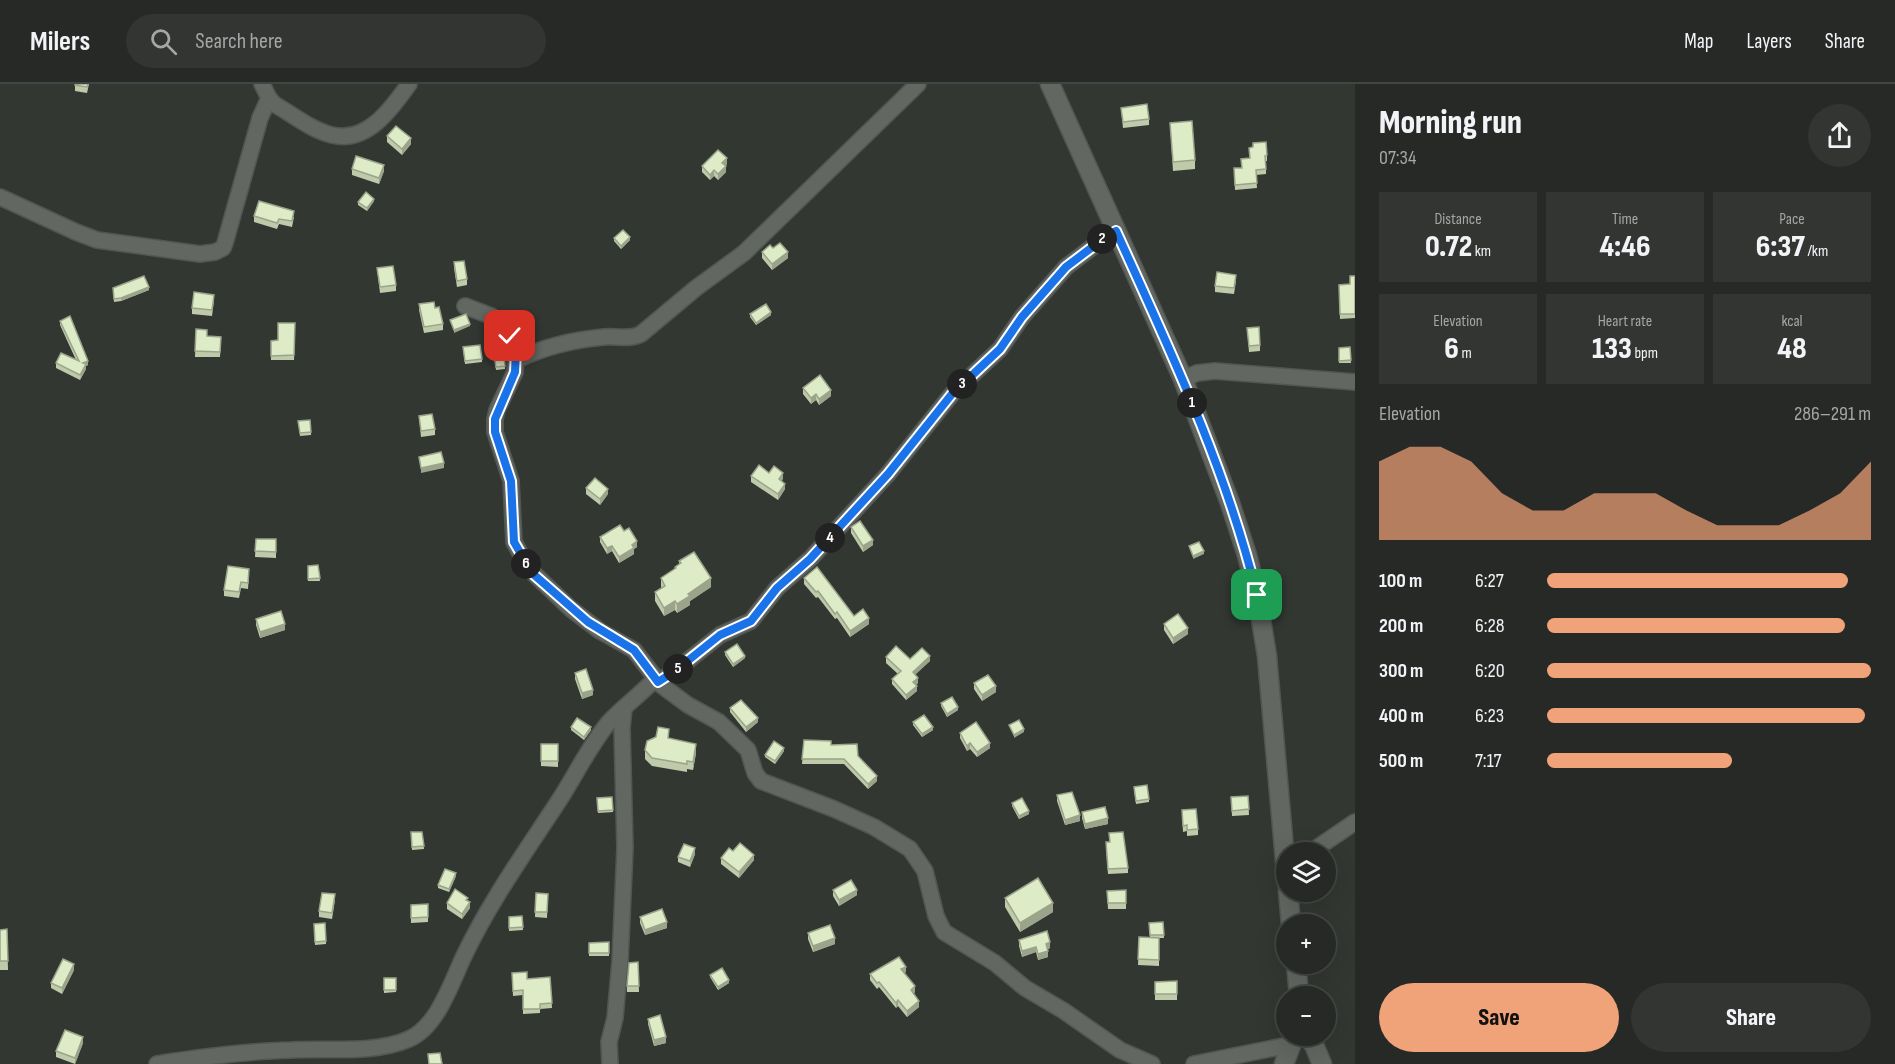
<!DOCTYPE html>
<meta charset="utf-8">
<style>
:root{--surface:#262926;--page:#323532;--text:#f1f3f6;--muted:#a4a6a7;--line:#424543;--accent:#f0a278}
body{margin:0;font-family:"Sofia Sans Condensed",sans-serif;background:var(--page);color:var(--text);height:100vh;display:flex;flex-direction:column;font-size:22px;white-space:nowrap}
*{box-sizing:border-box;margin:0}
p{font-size:20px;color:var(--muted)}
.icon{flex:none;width:33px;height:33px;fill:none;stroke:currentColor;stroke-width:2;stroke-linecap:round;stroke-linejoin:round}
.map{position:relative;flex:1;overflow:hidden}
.side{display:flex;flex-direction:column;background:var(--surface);width:540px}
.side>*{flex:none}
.buttons{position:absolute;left:1276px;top:758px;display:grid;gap:12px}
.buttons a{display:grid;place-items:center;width:60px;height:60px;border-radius:50%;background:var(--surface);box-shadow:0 6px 24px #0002,0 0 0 2px var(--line);font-size:30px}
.pin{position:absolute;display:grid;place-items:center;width:51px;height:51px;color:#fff;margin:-26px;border-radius:12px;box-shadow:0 3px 9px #0006}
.km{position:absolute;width:30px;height:30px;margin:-15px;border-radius:50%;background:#222;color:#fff;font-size:16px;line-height:30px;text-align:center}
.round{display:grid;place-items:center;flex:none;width:63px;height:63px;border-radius:32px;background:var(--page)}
.headline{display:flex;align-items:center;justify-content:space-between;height:102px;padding:0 24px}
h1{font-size:33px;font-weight:800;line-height:45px}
.figures{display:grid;grid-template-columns:repeat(3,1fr);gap:9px;height:102px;padding:6px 24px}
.figures div{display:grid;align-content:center;border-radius:0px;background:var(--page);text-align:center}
.figures b{font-size:30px;font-weight:800}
.figures small{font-size:16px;font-weight:400}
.figures p{font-size:16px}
.chart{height:168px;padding:12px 24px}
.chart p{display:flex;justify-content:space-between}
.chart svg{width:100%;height:108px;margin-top:6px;fill:var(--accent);opacity:.7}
.cta{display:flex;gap:12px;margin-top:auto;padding:12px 24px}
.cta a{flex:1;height:69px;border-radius:36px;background:var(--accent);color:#111;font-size:24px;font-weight:800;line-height:69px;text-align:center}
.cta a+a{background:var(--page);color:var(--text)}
ul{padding:0 24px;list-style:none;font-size:20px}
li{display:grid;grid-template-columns:96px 72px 1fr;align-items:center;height:45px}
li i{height:15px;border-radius:8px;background:var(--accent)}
header{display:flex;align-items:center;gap:36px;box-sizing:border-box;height:84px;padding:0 30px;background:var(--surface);border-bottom:2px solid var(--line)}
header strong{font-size:28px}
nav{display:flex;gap:33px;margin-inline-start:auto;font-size:21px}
.search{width:420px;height:54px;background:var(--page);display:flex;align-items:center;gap:15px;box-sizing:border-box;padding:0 21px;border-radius:33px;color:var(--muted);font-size:22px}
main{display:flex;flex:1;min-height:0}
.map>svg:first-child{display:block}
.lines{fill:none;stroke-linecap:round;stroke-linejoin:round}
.street-casing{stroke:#525552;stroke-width:18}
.secondary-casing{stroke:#525552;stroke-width:21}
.street{stroke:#626762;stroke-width:15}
.secondary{stroke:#626762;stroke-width:18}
.wall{fill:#becaaa}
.shaded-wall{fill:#9ba48b}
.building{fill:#ddebc6;stroke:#9ba48b;stroke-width:1.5}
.route-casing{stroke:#fff;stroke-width:12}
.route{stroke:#1a73e8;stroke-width:8}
</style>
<header>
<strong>Milers</strong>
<div class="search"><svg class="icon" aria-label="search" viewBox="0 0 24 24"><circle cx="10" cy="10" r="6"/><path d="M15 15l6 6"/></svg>Search here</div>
<nav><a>Map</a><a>Layers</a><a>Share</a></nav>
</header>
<main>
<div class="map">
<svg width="1355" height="980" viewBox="0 0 1355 980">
<rect width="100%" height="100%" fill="#323732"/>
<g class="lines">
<!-- street casing -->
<g class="street-casing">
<g id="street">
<path d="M262 0 269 14 274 20C292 30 311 46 332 51 367 60 392 24 409 0"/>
<path d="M0 113 76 148 97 156 200 170 215 168 223 164 225 159 260 34 269 14"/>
<path d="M465 222 491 232 502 241 516 266 515 288 497 326 495 335V348L511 397 514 458 528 484 571 525 600 547 634 566 661 601 688 621 719 638 748 666 755 689 761 697 834 725 874 743 910 765 925 787 936 832 944 848 995 879 1025 904 1064 927 1120 966 1152 980"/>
<path d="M517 276C545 262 572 256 604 253 616 252 630 256 641 250L696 204 744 169 918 0"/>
<path d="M1183 295 1197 289 1215 287 1355 298"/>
<path d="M658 598 675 587 720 551 751 537 777 504 810 475 888 390 952 310 1000 265 1022 233 1066 183 1103 155 1116 147"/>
<path d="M1311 768 1355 738"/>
<path d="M157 980C202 973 247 967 292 966 329 964 375 970 409 955 437 943 451 900 463 874 490 817 526 767 560 715 576 690 590 661 609 638 623 623 641 610 655 595"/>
<path d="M610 980 609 958 615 934 620 878 625 764 622 644 624 624"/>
<path d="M1194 980 1289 961"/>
</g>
</g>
<!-- secondary casing -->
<g class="secondary-casing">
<g id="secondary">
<path d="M1050 0 1183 295 1230 419 1247 471 1257 511 1267 572 1287 799"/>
<path d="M1288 807 1291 840"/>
<path d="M1296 879 1299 912"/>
<path d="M1306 951 1314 961 1322 980"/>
<path d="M1284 980 1295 951"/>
</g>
</g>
<!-- street -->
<use href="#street" class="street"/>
<!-- secondary -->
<use href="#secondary" class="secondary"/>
</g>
<!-- wall -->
<g class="wall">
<path d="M75 0H89L87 9 75 7Z"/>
<path d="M1121 24 1149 35V41L1123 44Z"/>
<path d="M1170 39 1195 76V85L1173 87Z"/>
<path d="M387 52 411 60 402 71 387 58Z"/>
<path d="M1267 71V77H1266V90L1256 91 1257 104 1235 106 1234 84H1242L1249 74Z"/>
<path d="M727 80 725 82 726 88 718 96 714 92 710 96 702 88V82Z"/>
<path d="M352 85 384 87 379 100 352 91Z"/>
<path d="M374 117 367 127 358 121V118Z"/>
<path d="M254 132 294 133 292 143 279 140 277 145 254 138Z"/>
<path d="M614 154 630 156 621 165 614 157Z"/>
<path d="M773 164 788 174 772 186 762 174V168Z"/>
<path d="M454 178 467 195V201L457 203 454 184Z"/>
<path d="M377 184 396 201V207L380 209Z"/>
<path d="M1355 192V234L1340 235 1339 201 1350 200Z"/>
<path d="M1236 197 1234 210 1215 208V202Z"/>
<path d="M113 204 149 206 121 217 114 218Z"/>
<path d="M214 216 212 232 192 230V224Z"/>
<path d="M419 220 435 224 443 240V246L424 249 419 226Z"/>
<path d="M750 230 771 231 756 241 750 233Z"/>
<path d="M60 237 88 281 86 282V285L80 296 56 284V279L76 276 60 241Z"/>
<path d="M295 239 294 276H271V257L278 256Z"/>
<path d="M1247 244 1260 261V267L1249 268Z"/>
<path d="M196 245 207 252 221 253 220 273H195Z"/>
<path d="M463 263 482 275V278L465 280Z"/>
<path d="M1350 263 1351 279H1339V264Z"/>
<path d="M504 271 505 285 496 286 494 272Z"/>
<path d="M803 304 831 312 819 321 816 316 811 320 803 310Z"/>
<path d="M419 332 435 345V351L421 353Z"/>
<path d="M298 337 311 348V351L300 352Z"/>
<path d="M769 389 783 394 782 397 785 405 778 416 751 398V392Z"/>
<path d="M586 404 608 410 600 421 586 410Z"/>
<path d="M851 443 873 461 863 468 851 449Z"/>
<path d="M624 447 637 463 634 465V470L619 479 612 467 607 470 600 458V453Z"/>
<path d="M256 455H276V474L255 473Z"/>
<path d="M679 477 711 503 690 517V521L677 529 675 526 664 532 655 517V508L662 504 661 503V494L675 485V483L679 480Z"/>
<path d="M318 481 320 497H308V482Z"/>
<path d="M249 491 248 505 241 504 239 514 224 512V506Z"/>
<path d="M804 494 854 532 869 540 850 553 837 534 835 535 818 513 816 514 804 500Z"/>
<path d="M256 535 285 546 260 554 256 541Z"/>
<path d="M1164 540 1188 550 1173 560 1164 546Z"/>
<path d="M725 568 745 574 733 583 725 571Z"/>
<path d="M886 573 930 577 915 590 918 599 916 601 917 607 906 616 892 600V595L898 590 886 579Z"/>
<path d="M575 589 593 611 582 615 575 595Z"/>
<path d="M974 599 996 608 982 617 974 605Z"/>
<path d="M941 619 958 626 947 633 941 622Z"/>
<path d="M730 624 758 638 746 648 730 628Z"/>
<path d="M913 638 933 646 922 653 913 641Z"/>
<path d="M571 643 591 646 584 656 571 646Z"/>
<path d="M960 649 990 664 977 673 970 665 967 667 960 654Z"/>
<path d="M669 654 696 669 693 686 687 685V688L652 682 645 675V666Z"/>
<path d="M804 656 831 661 858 672 877 697 868 705 844 680H802Z"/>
<path d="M541 660H558V683L541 682Z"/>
<path d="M784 667 775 680 765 673V671Z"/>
<path d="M1134 706 1149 715V718L1136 720Z"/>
<path d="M1057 711 1080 737 1065 741 1057 717Z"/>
<path d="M1248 712 1249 731 1232 732 1231 713Z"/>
<path d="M612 713 613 728 598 729 597 714Z"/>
<path d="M1012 719 1029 730 1019 735 1012 722Z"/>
<path d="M1182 726 1198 745V751L1187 752V747L1183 748Z"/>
<path d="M1082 728 1108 740 1085 745 1082 734Z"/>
<path d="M411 748H422L424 765 412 766Z"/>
<path d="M1110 758 1128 784V789L1108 790 1106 763Z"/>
<path d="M733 767 754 776 739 794 721 780V774Z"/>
<path d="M695 770 690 783 678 778V773Z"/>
<path d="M456 792 449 808 438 804V801Z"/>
<path d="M833 806 857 811 839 822 833 812Z"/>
<path d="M1126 806V825H1108L1107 807Z"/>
<path d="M536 809 548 810 547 834 535 833Z"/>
<path d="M1005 814 1053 828 1020 848 1005 823Z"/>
<path d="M335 816 332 835 319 833V827Z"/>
<path d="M447 819 470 824 462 835 447 825Z"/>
<path d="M428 820V838L411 839V821Z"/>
<path d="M522 832 523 846 509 847V833Z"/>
<path d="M640 833 667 844 645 851 640 839Z"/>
<path d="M1163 838 1164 854H1158H1159V882L1138 881 1139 853 1150 854 1149 839Z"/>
<path d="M325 839 326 860 315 861 314 840Z"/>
<path d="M7 845 8 886H0V846Z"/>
<path d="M808 849 835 860 813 868 808 855Z"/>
<path d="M1019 856 1050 864 1048 865V873L1038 876 1036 868 1022 873 1019 862Z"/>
<path d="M609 858V872H589V859Z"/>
<path d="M638 878 639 908H627V902Z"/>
<path d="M74 886 62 910 51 904V899Z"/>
<path d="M906 888 904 889 915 908 913 910 919 923 907 933 898 922 896 924 879 903 877 905 870 896V890Z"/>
<path d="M512 889 527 895 550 893 552 924 540 925V929L523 930V911L513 912Z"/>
<path d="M710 891 729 899 718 906 710 893Z"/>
<path d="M384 894H396V908L384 909Z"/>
<path d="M1177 897V916H1155V898Z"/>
<path d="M648 935 666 959 654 962 648 940Z"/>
<path d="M83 959 75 980 56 973V967Z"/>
</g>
<!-- shaded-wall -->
<g class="shaded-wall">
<path d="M411 54V60L402 71V65Z"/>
<path d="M727 74V80L722 84V79Z"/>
<path d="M384 81V87L379 100V94Z"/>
<path d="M726 82V88L718 96V90Z"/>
<path d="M714 86V92L710 96V91Z"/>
<path d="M374 115V117L367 127V124Z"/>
<path d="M630 153V156L621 165V162Z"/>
<path d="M788 168V174L772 186V180Z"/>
<path d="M149 203V206L121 217V214Z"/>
<path d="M771 228V231L756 241V239Z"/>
<path d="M470 240V242L454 249V246Z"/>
<path d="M88 277V281L86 282V285L80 296 83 279Z"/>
<path d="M831 306V312L819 321V315Z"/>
<path d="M816 310V316L811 320V314Z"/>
<path d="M444 379V384L421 389V384Z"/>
<path d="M783 389V394L779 401V395Z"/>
<path d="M785 400V405L778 416V410Z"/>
<path d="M608 405V410L600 421V415Z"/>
<path d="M873 456V461L863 468V462Z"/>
<path d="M637 457V463L634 465V470L619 479V473L632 461Z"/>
<path d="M612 462V467L607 470V464Z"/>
<path d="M1204 467V470L1193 475V472Z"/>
<path d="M711 494V503L690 517V521L677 529V520L688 510Z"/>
<path d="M675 517V526L664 532V524Z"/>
<path d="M869 534V540L850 553V547Z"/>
<path d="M285 540V546L260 554V548Z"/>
<path d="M1188 544V550L1173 560V554Z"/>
<path d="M745 572V574L733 583V580Z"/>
<path d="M930 572V577L913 593V588Z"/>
<path d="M918 594V599L913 604V598Z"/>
<path d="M917 602V607L906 616V611Z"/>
<path d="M996 602V608L982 617V611Z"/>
<path d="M593 606V611L582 615V609Z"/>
<path d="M958 623V626L947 633V630Z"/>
<path d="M758 634V638L746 648V643Z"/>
<path d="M591 643V646L584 656V653Z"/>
<path d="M933 643V646L922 653V650Z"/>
<path d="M1024 645V648L1014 654V651Z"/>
<path d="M970 659V665L967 667V662Z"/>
<path d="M990 659V664L977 673V668Z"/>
<path d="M696 660V669L693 686V678Z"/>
<path d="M784 664V667L775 680V677Z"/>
<path d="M877 692V697L868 705V700Z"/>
<path d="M1029 727V730L1019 735V732Z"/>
<path d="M1080 731V737L1065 741V736Z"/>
<path d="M1108 734V740L1085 745V740Z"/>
<path d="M695 764V770L690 783V777Z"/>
<path d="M754 771V776L739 794V788Z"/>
<path d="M456 789V792L449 808V805Z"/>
<path d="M857 806V811L839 822V816Z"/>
<path d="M470 818V824L462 835V830Z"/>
<path d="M1053 819V828L1020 848V839Z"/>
<path d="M667 838V844L645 851V846Z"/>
<path d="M835 854V860L813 868V862Z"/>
<path d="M1050 858V864L1046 865V860Z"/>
<path d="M1036 863V868L1022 873V867Z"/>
<path d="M1048 867V873L1038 876V870Z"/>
<path d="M74 880V886L62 910V904Z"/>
<path d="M906 883V888L901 891V885Z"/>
<path d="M729 896V899L718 906V903Z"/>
<path d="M915 902V908L911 912V906Z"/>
<path d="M898 916V922L896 924V919Z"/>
<path d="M919 917V923L907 933V927Z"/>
<path d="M83 953V959L75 980V974Z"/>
<path d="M666 953V959L654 962V956Z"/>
</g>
<!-- building -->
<g class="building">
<path d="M75 0H88L87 3 75 1Z"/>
<path d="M1147 20 1149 35 1123 38 1121 24Z"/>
<path d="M1192 37 1195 76 1173 78 1170 39Z"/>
<path d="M396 42 411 54 402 65 387 52Z"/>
<path d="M1266 58 1267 71 1265 72 1266 85 1256 86 1257 99 1235 101 1234 84H1242L1241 75 1250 74 1249 64 1253 63V59Z"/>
<path d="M718 66 727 74 722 79 726 82 718 90 714 86 710 91 702 82Z"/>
<path d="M356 72 384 81 379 94 352 85Z"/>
<path d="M366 108 374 115 367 124 358 118Z"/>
<path d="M259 117 294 127 292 137 279 135 277 139 254 132Z"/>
<path d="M623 146 630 153 621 162 614 154Z"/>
<path d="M780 159 788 168 772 180 762 168 770 161 773 164Z"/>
<path d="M464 177 467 195 457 197 454 178Z"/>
<path d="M393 182 396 201 380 203 377 184Z"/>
<path d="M1217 188 1236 191 1234 204 1215 202Z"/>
<path d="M144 192 149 203 121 214 114 215 113 204Z"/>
<path d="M1350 192H1355V230H1340L1339 201 1350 200Z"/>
<path d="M194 208 214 211 212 226 192 224Z"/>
<path d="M434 218 435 224 439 223 443 240 424 243 419 220Z"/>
<path d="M766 220 771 228 756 239 750 230Z"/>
<path d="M466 230 470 240 454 246 450 236Z"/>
<path d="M70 232 88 277 83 279 86 280 80 291 56 279 61 269 79 277 60 237Z"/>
<path d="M278 239H295L294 271 271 272V257L278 256Z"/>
<path d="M1259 243 1260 261 1249 262 1247 244Z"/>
<path d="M196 245 207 246V252L221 253 220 268 195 267Z"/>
<path d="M480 261 482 275 465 277 463 263Z"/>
<path d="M1350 263 1351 276 1339 277V264Z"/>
<path d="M504 271 505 282 496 283 494 272Z"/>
<path d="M820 291 831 306 819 315 816 310 811 314 803 304Z"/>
<path d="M432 330 435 345 421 347 419 332Z"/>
<path d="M310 336 311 348 300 349 298 337Z"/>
<path d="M441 368 444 379 421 384 419 373Z"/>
<path d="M759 381 769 389 774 382 783 389 779 395 785 400 778 410 751 392Z"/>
<path d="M595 394 608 405 600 415 586 404Z"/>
<path d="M860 437 873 456 863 462 851 443Z"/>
<path d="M620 441 624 447 629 444 637 457 632 461 634 464 619 473 612 462 607 464 600 453Z"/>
<path d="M256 455H276V468L255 467Z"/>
<path d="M1199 458 1204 467 1193 472 1189 462Z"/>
<path d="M694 468 711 494 688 510 690 512 677 520 675 517 664 524 655 508 665 502 661 494 676 484 675 483 681 479 679 477Z"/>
<path d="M318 481 320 494 308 495V482Z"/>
<path d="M228 482 249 485 248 499 241 498 239 508 224 506Z"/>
<path d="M817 483 854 532 863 525 869 534 850 547 837 528 835 530 818 507 816 508 804 494Z"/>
<path d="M281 527 285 540 260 548 256 535Z"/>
<path d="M1178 530 1188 544 1173 554 1164 540Z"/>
<path d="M737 560 745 572 733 580 725 568Z"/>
<path d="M896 562 910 575 922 564 930 572 913 588 918 594 913 598 917 602 906 611 892 595 901 587 886 573Z"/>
<path d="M586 585 593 606 582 609 575 589Z"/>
<path d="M988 591 996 602 982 611 974 599Z"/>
<path d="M952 613 958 623 947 630 941 619Z"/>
<path d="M741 616 758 634 746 643 730 624Z"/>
<path d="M924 631 933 643 922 650 913 638Z"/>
<path d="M577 634 591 643 584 653 571 643Z"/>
<path d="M1019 636 1024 645 1014 651 1009 641Z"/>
<path d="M976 638 990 659 977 668 970 659 967 662 960 649Z"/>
<path d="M658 643 669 645 668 654 696 660 693 678 687 677V680L652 674 645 666 647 657 656 653Z"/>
<path d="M804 656 831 657V661L857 660 858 672 877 692 868 700 844 675H802Z"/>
<path d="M774 657 784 664 775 677 765 671Z"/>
<rect x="541" y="660" width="17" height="17"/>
<path d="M1147 701 1149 715 1136 717 1134 703Z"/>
<path d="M1072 708 1080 731 1065 736 1057 711Z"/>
<path d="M1248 712 1249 725 1232 727 1231 713Z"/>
<path d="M612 713 613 726 598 727 597 714Z"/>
<path d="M1022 714 1029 727 1019 732 1012 719Z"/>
<path d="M1105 723 1108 734 1085 740 1082 728Z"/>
<path d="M1196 725 1198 745 1187 746V741L1183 742 1182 726Z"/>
<path d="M411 748H422L424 762 412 763Z"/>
<path d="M1123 748 1128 784 1108 785 1106 758H1110L1109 749Z"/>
<path d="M740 759 754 771 739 788 721 774 729 764 733 767Z"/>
<path d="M684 760 695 764 690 777 678 773Z"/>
<path d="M445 785 456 789 449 805 438 801Z"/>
<path d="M1038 794 1053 819 1020 839 1005 814Z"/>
<path d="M851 796 857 806 839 816 833 806Z"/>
<path d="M455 805 468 814 466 816 470 818 462 830 447 819Z"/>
<path d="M1126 806V819H1108L1107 807Z"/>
<path d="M322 809 335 810 332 829 319 827Z"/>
<path d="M536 809 548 810 547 828H535Z"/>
<path d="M428 820V833L411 834V821Z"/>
<path d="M662 825 667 838 645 846 640 833Z"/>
<path d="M522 832 523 843 509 844V833Z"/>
<path d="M1163 838 1164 851H1150L1149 839Z"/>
<path d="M325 839 326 857 315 858 314 840Z"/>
<path d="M830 841 835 854 813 862 808 849Z"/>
<path d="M7 845 8 877H0V846Z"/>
<path d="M1047 847 1050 858 1046 860 1048 867 1038 870 1036 863 1022 867 1019 856Z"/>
<path d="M1139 853 1159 854V876L1138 875Z"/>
<path d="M609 858V869H589V859Z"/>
<path d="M899 873 906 883 901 885 915 902 911 906 919 917 907 927 898 916 896 919 879 898 877 899 870 890Z"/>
<path d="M63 875 74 880 62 904 51 899Z"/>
<path d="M638 878 639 902H627L629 879Z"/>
<path d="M722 884 729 896 718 903 710 891Z"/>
<path d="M527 888V895L550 893 552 919 540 920V925H523V906L513 907 512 889Z"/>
<rect x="384" y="894" width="12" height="12"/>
<path d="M1177 897V910H1155V898Z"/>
<path d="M660 931 666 953 654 956 648 935Z"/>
<path d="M65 946 83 953 75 974 56 967Z"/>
<path d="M440 969 442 980H429L428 970Z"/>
</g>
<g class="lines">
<!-- route casing -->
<g class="route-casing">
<path id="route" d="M510 252 516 266 515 288 495 335V348L511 397 514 458 532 489 588 538 634 566 658 598 675 587 720 551 751 537 777 504 810 475 888 390 952 310 1000 265 1022 233 1066 183 1103 155 1116 147C1170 266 1226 384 1257 511"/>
</g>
<!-- route -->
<use href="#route" class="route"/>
</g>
</svg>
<div class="buttons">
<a><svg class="icon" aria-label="layers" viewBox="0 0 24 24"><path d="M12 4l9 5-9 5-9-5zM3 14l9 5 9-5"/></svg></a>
<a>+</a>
<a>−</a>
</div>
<div class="pin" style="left:1257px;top:511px;background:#1e9e55"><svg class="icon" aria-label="arrive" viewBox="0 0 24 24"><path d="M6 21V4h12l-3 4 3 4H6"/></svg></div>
<div class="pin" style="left:510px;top:252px;background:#d93025"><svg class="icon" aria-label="check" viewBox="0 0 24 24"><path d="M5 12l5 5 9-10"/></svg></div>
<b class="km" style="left:1192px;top:319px">1</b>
<b class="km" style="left:1102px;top:155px">2</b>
<b class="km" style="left:962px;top:300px">3</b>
<b class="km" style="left:830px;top:454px">4</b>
<b class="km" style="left:678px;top:585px">5</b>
<b class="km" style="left:526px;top:480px">6</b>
</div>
<section class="side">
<div class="headline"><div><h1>Morning run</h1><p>07:34</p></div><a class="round"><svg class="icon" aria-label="share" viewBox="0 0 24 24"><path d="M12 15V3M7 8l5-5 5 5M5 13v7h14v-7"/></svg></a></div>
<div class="figures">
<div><p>Distance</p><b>0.72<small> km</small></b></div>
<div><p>Time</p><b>4:46</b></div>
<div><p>Pace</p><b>6:37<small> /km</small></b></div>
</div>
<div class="figures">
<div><p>Elevation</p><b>6<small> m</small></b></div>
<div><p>Heart rate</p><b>133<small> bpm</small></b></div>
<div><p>kcal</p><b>48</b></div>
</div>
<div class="chart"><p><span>Elevation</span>286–291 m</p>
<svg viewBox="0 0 160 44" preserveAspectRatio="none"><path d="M0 44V12L10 6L20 6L30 12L40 25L50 32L60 32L70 25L80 25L90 25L100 32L110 38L120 38L130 38L140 32L150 25L160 12V44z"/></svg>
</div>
<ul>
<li><b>100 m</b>6:27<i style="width:93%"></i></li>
<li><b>200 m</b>6:28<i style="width:92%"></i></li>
<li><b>300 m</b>6:20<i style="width:100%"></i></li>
<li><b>400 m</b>6:23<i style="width:98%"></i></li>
<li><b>500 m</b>7:17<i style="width:57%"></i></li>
</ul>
<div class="cta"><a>Save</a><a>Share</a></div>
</section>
</main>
